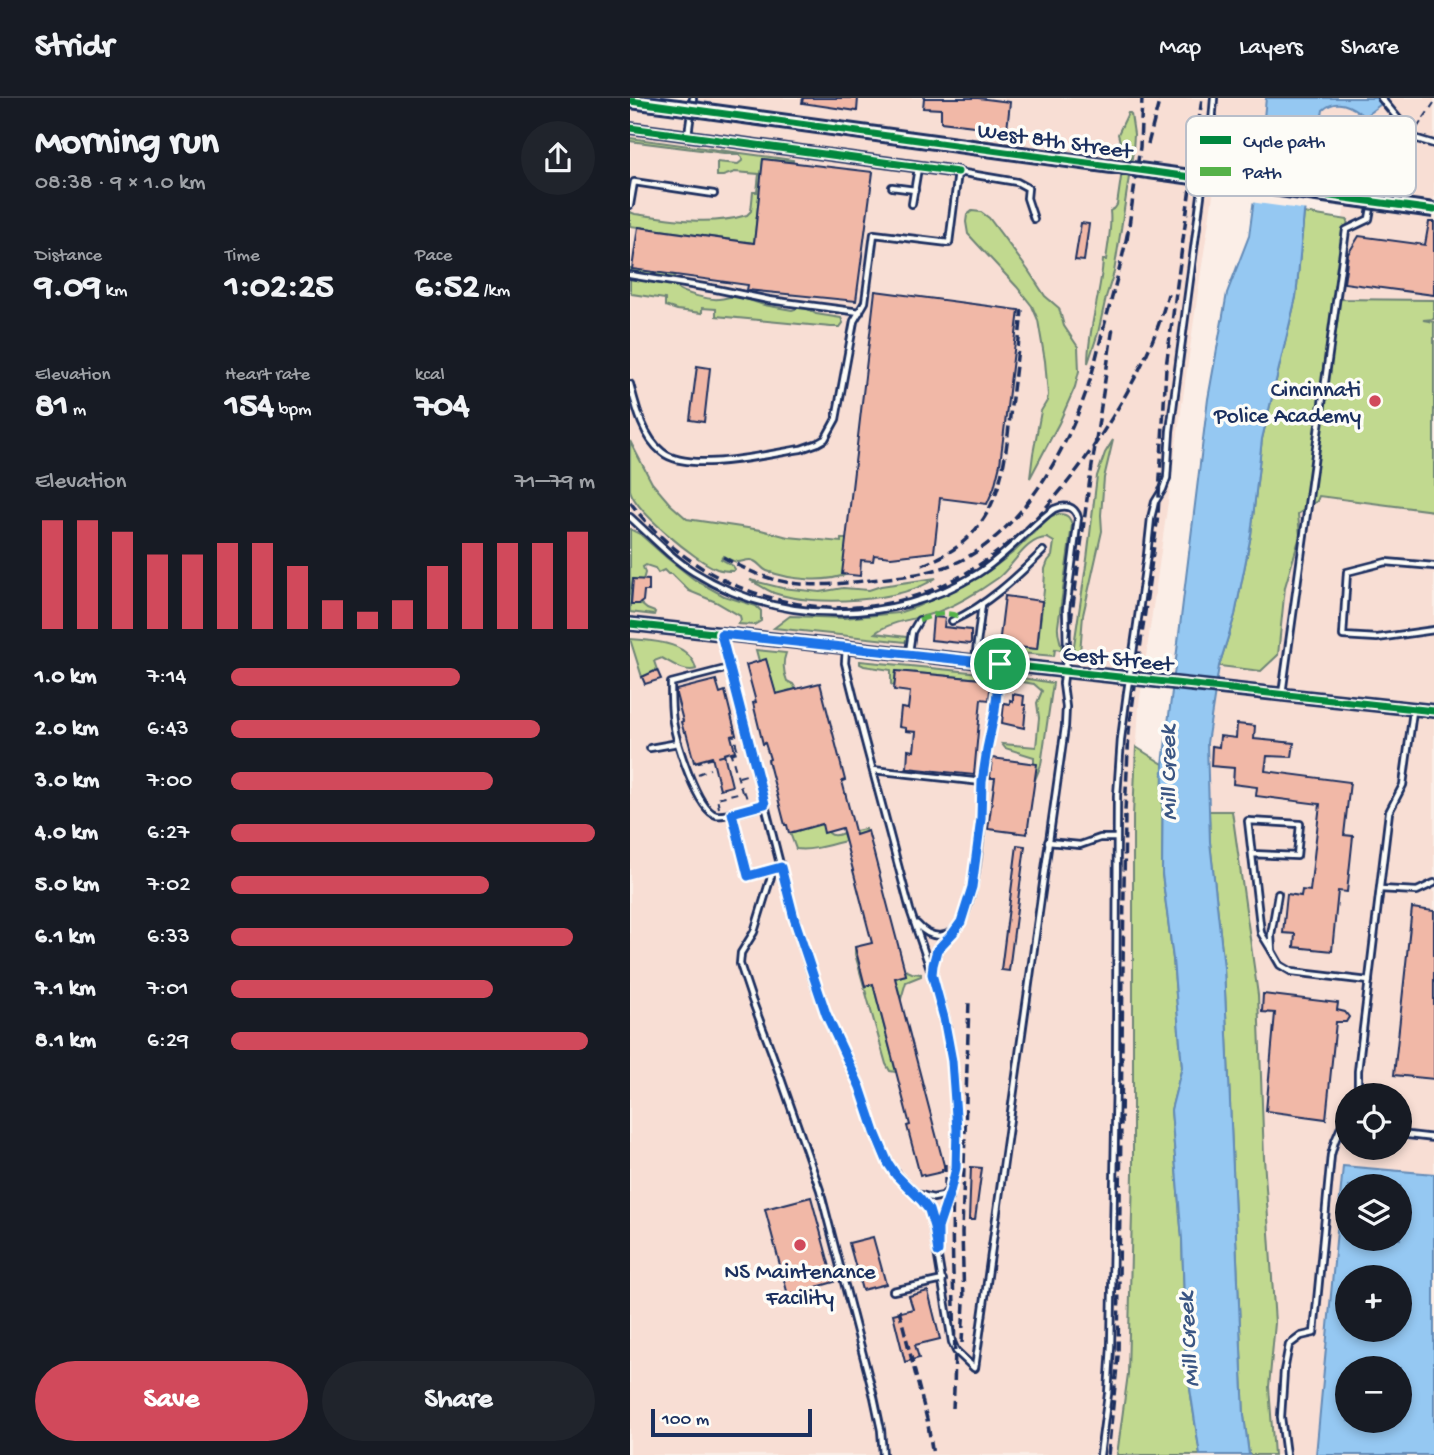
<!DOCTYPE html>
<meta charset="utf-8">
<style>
:root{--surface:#171b24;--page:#20242c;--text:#f1f3f6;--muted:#9ea1a6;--line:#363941;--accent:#d1495b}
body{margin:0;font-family:"Gochi Hand",sans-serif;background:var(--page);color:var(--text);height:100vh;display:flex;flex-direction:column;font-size:26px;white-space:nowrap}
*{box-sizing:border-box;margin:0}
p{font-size:23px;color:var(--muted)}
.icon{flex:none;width:38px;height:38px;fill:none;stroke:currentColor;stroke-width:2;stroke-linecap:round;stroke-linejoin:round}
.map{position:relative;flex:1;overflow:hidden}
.details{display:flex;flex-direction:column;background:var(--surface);width:630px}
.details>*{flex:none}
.tools{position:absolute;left:705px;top:985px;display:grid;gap:14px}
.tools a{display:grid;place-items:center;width:77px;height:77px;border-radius:50%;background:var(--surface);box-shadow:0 4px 10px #0003;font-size:35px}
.scale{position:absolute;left:21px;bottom:18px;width:161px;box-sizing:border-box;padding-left:7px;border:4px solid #1b2f5e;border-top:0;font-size:19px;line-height:24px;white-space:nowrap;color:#1b2f5e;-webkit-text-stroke:5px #fdfcf7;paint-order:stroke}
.pin{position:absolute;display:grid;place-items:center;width:60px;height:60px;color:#fff;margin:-30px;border:4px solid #fff;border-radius:50%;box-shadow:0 2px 7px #0007}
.round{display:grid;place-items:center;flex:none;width:74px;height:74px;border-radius:37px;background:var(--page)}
.headline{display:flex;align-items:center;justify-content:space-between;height:119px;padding:0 35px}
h1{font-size:38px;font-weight:800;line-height:52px}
.metrics{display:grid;grid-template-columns:repeat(3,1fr);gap:10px;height:119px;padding:7px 35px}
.metrics div{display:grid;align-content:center}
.metrics b{font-size:35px;font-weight:800}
.metrics small{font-size:19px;font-weight:400}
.metrics p{font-size:19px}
.chart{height:196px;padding:14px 35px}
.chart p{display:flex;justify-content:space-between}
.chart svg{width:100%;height:126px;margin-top:7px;stroke:var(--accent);stroke-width:6}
.action{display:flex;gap:14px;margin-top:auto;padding:14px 35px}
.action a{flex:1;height:80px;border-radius:42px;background:var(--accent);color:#fff;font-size:28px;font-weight:800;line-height:80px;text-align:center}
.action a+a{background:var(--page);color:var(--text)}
ul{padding:0 35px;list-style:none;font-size:23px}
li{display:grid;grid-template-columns:112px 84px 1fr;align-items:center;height:52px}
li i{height:18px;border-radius:9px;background:var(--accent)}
header{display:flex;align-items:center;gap:42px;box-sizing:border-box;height:98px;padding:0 35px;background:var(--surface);border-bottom:2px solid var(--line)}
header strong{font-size:33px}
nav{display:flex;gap:38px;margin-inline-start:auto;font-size:24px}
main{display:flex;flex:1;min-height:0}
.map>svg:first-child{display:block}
.built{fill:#f8ded4;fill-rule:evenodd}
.green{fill:#c1d98f;stroke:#6e8476;stroke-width:2}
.water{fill:#95c8f2;stroke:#648bb7;stroke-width:2;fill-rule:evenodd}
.pier{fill:#fbeee7}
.building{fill:#f1b8a7;stroke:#1b2f5e;stroke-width:2}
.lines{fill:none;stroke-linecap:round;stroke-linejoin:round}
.service-casing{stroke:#1b2f5e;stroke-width:10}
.minor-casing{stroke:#1b2f5e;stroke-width:14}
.tertiary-casing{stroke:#1b2f5e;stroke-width:16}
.secondary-casing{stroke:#1b2f5e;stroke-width:18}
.path{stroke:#1b2f5e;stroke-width:2;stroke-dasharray:7 5;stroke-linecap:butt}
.service{stroke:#fdfcf7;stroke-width:4.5}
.minor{stroke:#fdfcf7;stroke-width:9}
.tertiary{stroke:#fdfcf7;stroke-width:10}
.secondary{stroke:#fdfcf7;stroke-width:12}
.rail{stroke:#1b2f5e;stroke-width:3.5;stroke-dasharray:10 5;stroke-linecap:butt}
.service-bridge-casing{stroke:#1b2f5e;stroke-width:10;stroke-linecap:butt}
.secondary-bridge-casing{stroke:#1b2f5e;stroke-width:18;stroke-linecap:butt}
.service-bridge{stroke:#fdfcf7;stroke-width:4.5}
.secondary-bridge{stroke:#fdfcf7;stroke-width:12}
.quiet{stroke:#55b248;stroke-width:5;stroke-dasharray:10 5;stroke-linecap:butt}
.cycleway-casing{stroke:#fdfcf7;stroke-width:11}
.cycleway{stroke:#00873e;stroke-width:7}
.route-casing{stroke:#fff;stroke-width:14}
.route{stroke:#1a73e8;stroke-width:9}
.poi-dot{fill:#d1495b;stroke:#fdfcf7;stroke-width:2.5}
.labels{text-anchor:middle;stroke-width:7;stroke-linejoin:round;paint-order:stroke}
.street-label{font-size:23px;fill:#1b2f5e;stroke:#fdfcf7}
.poi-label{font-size:23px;fill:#1b2f5e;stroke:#fdfcf7;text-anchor:end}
.water-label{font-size:24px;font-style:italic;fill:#3a5583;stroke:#fdfcf7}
.key{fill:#fdfcf7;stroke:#b9bec9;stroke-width:2}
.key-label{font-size:19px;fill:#1b2f5e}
</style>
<header>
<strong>Stridr</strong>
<nav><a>Map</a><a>Layers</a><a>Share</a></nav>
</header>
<main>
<section class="details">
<div class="headline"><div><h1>Morning run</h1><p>08:38 · 9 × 1.0 km</p></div><a class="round"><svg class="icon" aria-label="share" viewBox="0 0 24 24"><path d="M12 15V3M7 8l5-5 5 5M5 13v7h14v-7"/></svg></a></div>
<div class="metrics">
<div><p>Distance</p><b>9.09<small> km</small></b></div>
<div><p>Time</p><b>1:02:25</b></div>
<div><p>Pace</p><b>6:52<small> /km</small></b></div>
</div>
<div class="metrics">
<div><p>Elevation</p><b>81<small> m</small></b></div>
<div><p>Heart rate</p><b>154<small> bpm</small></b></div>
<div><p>kcal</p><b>704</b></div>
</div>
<div class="chart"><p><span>Elevation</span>71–79 m</p>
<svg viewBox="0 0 160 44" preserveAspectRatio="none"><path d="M5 44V6M15 44V6M25 44V10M35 44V18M45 44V18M55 44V14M65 44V14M75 44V22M85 44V34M95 44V38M105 44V34M115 44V22M125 44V14M135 44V14M145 44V14M155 44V10"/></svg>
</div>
<ul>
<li><b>1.0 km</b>7:14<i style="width:63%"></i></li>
<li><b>2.0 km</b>6:43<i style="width:85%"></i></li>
<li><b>3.0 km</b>7:00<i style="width:72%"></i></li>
<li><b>4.0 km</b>6:27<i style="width:100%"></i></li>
<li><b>5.0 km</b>7:02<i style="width:71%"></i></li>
<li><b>6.1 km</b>6:33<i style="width:94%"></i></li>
<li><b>7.1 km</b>7:01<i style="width:72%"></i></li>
<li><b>8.1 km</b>6:29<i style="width:98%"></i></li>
</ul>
<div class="action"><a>Save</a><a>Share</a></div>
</section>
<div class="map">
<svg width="804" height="1357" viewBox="0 0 804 1357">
<rect width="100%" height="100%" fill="#fbeee7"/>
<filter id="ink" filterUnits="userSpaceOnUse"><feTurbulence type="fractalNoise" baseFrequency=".0143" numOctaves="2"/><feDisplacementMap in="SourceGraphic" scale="14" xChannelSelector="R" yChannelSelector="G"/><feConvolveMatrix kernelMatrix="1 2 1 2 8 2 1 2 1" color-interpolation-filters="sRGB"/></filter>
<g filter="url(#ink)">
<!-- built -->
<path class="built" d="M0 0H804V1357H619L614 1318 599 997 580 744 577 645 589 568 605 517 673 396 719 79 589 59 570 180 509 607 503 718V1075L498 1276 487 1357H0ZM718 998H770V1050H718ZM718 1088H770V1141H718ZM718 1180H770V1232H718ZM718 1270H770V1323H718Z"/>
<!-- green -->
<g class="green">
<path d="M498 15H500L501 16 504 36 503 53 491 131 484 174 476 199 468 235 458 265C458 230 471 196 473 162H476C478 146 482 129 480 113L485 110 487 107 494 59 488 36Z"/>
<path d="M0 40 163 62V64L133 61 124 145 0 128V114L5 116C42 121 80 128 117 117L121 113 123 94H127L129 76 105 74 93 78H87V64L108 66 113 62 110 57 0 43Z"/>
<path d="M342 113 351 114 359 120 398 172 415 198 429 210 434 228 448 249 449 273 445 289 429 325 400 380 403 356 411 313 417 303 418 297 415 263 408 222 402 208 387 189 338 136 336 124 337 117Z"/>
<path d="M674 115 718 122 703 201 804 202V221L793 222 804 224V413L689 398 687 403 668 416 670 438 655 489 648 557 631 573 589 568 605 517 621 437 632 341 666 199Z"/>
<path d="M0 170 44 177 47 190C55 196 79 202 89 201 96 201 99 198 107 198L134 207 162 212 168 210H176L186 216 211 220 213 225 210 229H201L86 218V211L72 210V215L47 212 35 208V201L2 196 0 191Z"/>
<path d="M483 342 474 380 471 417 472 433 453 517 450 555 443 554 457 461 467 378 475 355Z"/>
<path d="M0 343 22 385 40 406 57 421 131 432 158 439 211 444V441H216L218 476C194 485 161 482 137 473 132 471 129 465 124 463 119 460 113 464 108 464 104 464 97 460 93 458L91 461 103 468 105 471 103 473C97 473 93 473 87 471 66 463 5 413 0 392 0 381 0 355 0 343Z"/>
<path d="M429 416C438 416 440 420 442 427L428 528C427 537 431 543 432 552L425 551 424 558 355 552 354 546 407 551 414 492 415 471 418 463 422 458 424 444 417 440C395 440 383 469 368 480 350 493 322 510 301 516 282 522 261 523 245 535L276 539 277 542H276L275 544 144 530 160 518 214 520 268 515 286 509 340 484 359 473 385 453 421 418Z"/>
<path d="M0 431 10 436 37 460 65 482 94 498 126 508 131 513V523L124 527 108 526 111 522 110 518 86 504 59 493 42 476H38L34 472 28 475 25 470 16 467 13 469 15 475 13 482H3L1 506H11L17 511 25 514 24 517 0 514Z"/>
<path d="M306 480C271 504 184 509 144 495 136 492 128 486 120 482L152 490 190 494 213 490 239 492 251 488Z"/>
<path d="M0 541C23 543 59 543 66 571 55 575 42 565 32 560L24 563 27 572 12 579Z"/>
<path d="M126 552 156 555C152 565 153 573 157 583L163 586 166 591 157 593 149 608 136 562 129 563Z"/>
<path d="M230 563 360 576 361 582 266 573 264 588 261 586V572L234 568 230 566Z"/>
<path d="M392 580 423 585 411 667 404 684V659L375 650 372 646 406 649 409 620 407 605 412 593 404 586 392 584Z"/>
<path d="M162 612 199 735C203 739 209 737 213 735L214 738 225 735V733L235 731 236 734 215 740V743C199 747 182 753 166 751L160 735 180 729Z"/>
<path d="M506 649 533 666 532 776 543 861 552 969 541 1012 552 1141 556 1264 570 1357H487L498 1276 503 1075V718Z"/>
<path d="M579 713H602L628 897 634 1060 645 1225 639 1289 644 1357H619L614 1318 594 870 580 744Z"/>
<path d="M225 849 235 888 243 886 266 974 260 973 256 966 225 856Z"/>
<path d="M275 872 282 875 291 876V878L276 884 271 901 265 880 276 877Z"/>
</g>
<!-- water -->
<g class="water">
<path d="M636 0H759L734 19C722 7 706 0 693 12L674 115 666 199 632 341 621 437 605 517 589 568 577 645 580 744 594 870 614 1318 619 1357H570L556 1264 552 1141 541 1012 552 969 543 861 532 776 533 666 578 301 597 195 619 138 631 49Z"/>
<path d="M713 1068 804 1076V1357H686ZM718 1088H770V1141H718ZM718 1180H770V1232H718ZM718 1270H770V1323H718Z"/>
</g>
<!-- pier -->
<path class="pier" d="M625 70 684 78 678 112 620 104Z"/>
<!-- building -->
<g class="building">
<path d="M173 0H228L227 13 172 5Z"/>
<path d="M294 0H348L380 4 377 32 311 24V11L293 10Z"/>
<path d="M133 61 243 74 226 203 117 192 118 187 2 171 8 129 124 145Z"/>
<path d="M799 124H804V197L714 185 718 156 729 138 795 147Z"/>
<path d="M451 125 459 126 454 163 445 162Z"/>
<path d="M245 193 389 212 370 366 364 390 357 406 310 400 304 454 261 459 244 457 243 463 231 462 230 478 212 476Z"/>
<path d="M67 268 80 270 74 324 60 322Z"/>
<path d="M3 481 19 482V493H14L13 503 9 506H1Z"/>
<path d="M375 498 412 503 407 551 369 547Z"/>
<path d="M303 519 315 520 314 529 341 532V544L340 546 301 542Z"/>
<path d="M136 561 146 596 190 585 215 682 212 683 226 737 238 733 276 877 265 880 315 1071 312 1072V1074L294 1078 293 1076 290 1077 277 1028 280 1027 243 886 235 888 225 849 242 845 212 730 194 735 192 726 159 735 157 727H155L138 662 140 661 135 645 133 646 123 605 126 604 116 567Z"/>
<path d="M27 572 31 581 15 586 12 579Z"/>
<path d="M266 573 361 582 359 602 351 601 344 677 277 670 278 652 284 653 286 634 276 633V630L269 629 271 610 278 611 280 594 264 592Z"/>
<path d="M86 582 90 595 95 593 106 637 101 638 105 653 94 656 102 688 90 691 82 659 64 664 56 634H54L51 624 53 623 46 596V592Z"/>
<path d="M383 596 394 598 393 607H396L394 630 372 625 374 605 380 606V602L383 603Z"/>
<path d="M607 626 625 628 624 641 664 645 662 659 637 658 635 673 720 684 714 737 723 738 717 794 708 793 702 853 664 849 665 836 653 835 657 796 671 798 672 792 680 793 690 706 626 698 627 689 603 686 604 670 581 668 582 648 589 649 590 638 606 640Z"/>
<path d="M362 660 407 666 397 736 358 731 365 680H360Z"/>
<path d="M387 747 395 748 379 873 371 872Z"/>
<path d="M782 810 804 813V981L764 977Z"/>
<path d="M633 896 708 905 707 912 715 914 719 919 716 924H706L696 1021 636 1013 645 915 632 914Z"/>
<path d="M341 1069 352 1070 345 1122H339Z"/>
<path d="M181 1099 204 1184 158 1197 135 1111Z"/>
<path d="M243 1139 256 1186 232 1192 219 1145Z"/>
<path d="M298 1193 310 1241 285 1247 289 1260 275 1264 263 1216 283 1211 279 1198Z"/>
</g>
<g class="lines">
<!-- service casing -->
<g class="service-casing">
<g id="service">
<path d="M751 0 784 40 804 46"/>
<path d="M58 37 63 0"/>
<path d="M262 89 285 92"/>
<path d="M282 106 288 70"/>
<path d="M0 107 4 84 84 96"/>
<path d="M0 177 86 191 139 202 230 214"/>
<path d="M0 286C6 309 13 339 32 354 59 376 137 356 171 351L188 345 195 341 206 321 224 223 235 204 244 136 319 145 328 74 387 84 398 90 397 100 404 121"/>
<path d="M0 419C21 438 40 459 64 474 149 527 262 528 347 476 376 458 397 431 424 411 435 406 445 408 448 420L436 511 437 553"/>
<path d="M804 468 756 464 717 474 713 538 747 540 804 532"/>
<path d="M322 523C357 507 386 480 413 453"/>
<path d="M91 536 135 707C123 710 98 719 86 717 67 712 46 643 43 624 41 611 41 598 41 585L99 570"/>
<path d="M216 550 215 565 233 636 280 812 307 891 315 920 322 963 327 1031V1053L325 1076 321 1089 313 1098 303 1100 287 1096"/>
<path d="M279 554 282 534 289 522"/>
<path d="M345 562 352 506"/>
<path d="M502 562 517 457 521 420 525 404 533 391 537 380 540 333 572 90 582 25 584 0"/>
<path d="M652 596 716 132 739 121 752 50 777 31"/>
<path d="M20 650 48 645"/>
<path d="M243 672 352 684"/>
<path d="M135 707C153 777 169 848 196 916 205 941 221 963 230 988 239 1012 244 1036 255 1059 267 1083 291 1094 301 1117L322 1244 326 1253 344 1270"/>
<path d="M102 715 119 778 151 770"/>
<path d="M418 744 450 747 470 740H486"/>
<path d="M622 756 667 758 670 726 618 723 631 835 642 853"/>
<path d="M143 772 124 834 111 855 110 866 122 902 142 955 190 1092 244 1299 251 1332 253 1357"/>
<path d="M750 791 787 793 804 785"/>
<path d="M648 796 641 837 642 853 650 867 662 874 739 883"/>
<path d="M287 826C293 833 300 838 310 838 317 837 324 834 328 828 344 807 350 745 352 718 352 705 351 693 353 680 355 659 360 638 364 617 367 601 368 584 370 568"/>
<path d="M302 871 307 852 323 835"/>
<path d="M730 998 728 986V973L759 714 773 687 783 613"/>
<path d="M770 1036 804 1040"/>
<path d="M307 1136 321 1091"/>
<path d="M263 1193 313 1182"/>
<path d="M345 1270 435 629 436 609 433 586"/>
<path d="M470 1357 478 1296 481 1248 486 978 487 698 491 641 497 595"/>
<path d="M656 1357 651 1319 654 1273 659 1247 671 1238 684 1235 701 1057 705 1043 711 1029 718 1030"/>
</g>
</g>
<!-- minor casing -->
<g class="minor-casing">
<path id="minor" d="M0 30 328 74"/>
</g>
<!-- tertiary casing -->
<g class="tertiary-casing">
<path id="tertiary" d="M0 526 804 613"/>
</g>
<!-- secondary casing -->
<g class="secondary-casing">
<path id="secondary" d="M0 3 48 9"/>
</g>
<!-- path -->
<g class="path">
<path d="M787 30 804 5"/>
<path d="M65 665 108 654 104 638"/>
<path d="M68 676 80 671"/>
<path d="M109 679 120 676"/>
<path d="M113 694 115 695 118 704"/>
<path d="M89 710 87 700 112 694 101 656"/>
</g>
<!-- service -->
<use href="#service" class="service"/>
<!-- minor -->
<use href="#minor" class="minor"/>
<!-- tertiary -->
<use href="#tertiary" class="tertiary"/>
<!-- secondary -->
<use href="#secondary" class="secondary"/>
<!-- rail -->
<g class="rail">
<path d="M518 46 530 0"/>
<path d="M497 142 510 49 512 0"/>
<path d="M0 404C35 451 85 485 142 500 292 541 405 446 478 326 505 283 525 245 538 196"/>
<path d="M93 459C148 491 181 490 241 482 273 478 305 476 334 461 392 430 433 358 455 297 464 272 469 246 476 221 484 192 492 163 498 133"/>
<path d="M292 467C369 439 374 378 381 308 385 276 389 244 392 212"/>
<path d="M437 553 457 401 483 229"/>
<path d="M323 1093C320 1165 328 1237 323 1310"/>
<path d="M315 1104V1066"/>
<path d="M269 1212 297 1321 303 1357"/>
<path d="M332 1245 334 1204 332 1135 339 902"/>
<path d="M478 1357 488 1258 495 713 499 633 528 417 536 269 572 0"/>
</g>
<!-- service-bridge casing -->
<g class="service-bridge-casing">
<g id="service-bridge">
<path d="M433 586 437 553"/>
<path d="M497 595 502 562"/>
</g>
</g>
<!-- secondary-bridge casing -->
<g class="secondary-bridge-casing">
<path id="secondary-bridge" d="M48 9 804 112"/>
</g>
<!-- service-bridge -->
<use href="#service-bridge" class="service-bridge"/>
<!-- secondary-bridge -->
<use href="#secondary-bridge" class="secondary-bridge"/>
<!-- quiet -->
<path class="quiet" d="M289 522C306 517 313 512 331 519"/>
<!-- cycleway casing -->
<g class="cycleway-casing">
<g id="cycleway">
<path d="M0 3 804 112"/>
<path d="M0 30 328 74"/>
<path d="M0 526 804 613"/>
</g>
</g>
<!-- cycleway -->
<use href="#cycleway" class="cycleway"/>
</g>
</g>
<g class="lines" filter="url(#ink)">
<!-- route casing -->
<g class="route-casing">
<path id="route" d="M91 536 370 566 365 613 357 651 352 684 351 721 342 789 331 824 323 835 307 852 303 867 302 876 314 920 322 963 327 1031 326 1070 320 1094 308 1130V1154L304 1129 299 1112 291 1102 266 1077 258 1065 245 1034 230 989 196 916 164 820 151 769 118 778 102 715 135 706Z"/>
</g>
<!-- route -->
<use href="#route" class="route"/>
</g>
<!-- markers -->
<g class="poi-dot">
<circle cx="745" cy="303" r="7"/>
<circle cx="170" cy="1147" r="7"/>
</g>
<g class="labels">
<!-- street labels -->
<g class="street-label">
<text transform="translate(425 41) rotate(8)" y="8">West 8th Street</text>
<text transform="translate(488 559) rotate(6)" y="8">Gest Street</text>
</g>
<!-- poi labels -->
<g class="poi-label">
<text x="731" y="298">Cincinnati<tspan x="731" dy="26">Police Academy</tspan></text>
<text x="170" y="1180" text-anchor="middle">NS Maintenance<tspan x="170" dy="26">Facility</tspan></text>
</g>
<!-- water labels -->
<g class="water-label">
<text transform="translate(537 675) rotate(-91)" y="8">Mill Creek</text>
<text transform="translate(557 1242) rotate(-94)" y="8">Mill Creek</text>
</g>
</g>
<!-- legend -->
<rect x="556" y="18" width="230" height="80" rx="10" class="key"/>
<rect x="570" y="38" width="31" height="8" fill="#00873e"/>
<rect x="570" y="69" width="31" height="9" fill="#55b248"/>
<g class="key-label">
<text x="613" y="49">Cycle path</text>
<text x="613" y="80">Path</text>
</g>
</svg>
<div class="tools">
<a><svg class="icon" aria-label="locate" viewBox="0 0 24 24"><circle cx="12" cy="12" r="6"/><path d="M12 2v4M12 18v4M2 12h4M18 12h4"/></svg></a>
<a><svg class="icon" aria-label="layers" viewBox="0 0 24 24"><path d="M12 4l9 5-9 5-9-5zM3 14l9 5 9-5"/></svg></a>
<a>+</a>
<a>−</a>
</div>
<div class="scale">100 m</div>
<div class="pin" style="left:370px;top:566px;background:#1e9e55"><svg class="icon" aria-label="arrive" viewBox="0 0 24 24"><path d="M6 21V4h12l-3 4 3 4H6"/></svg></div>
</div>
</main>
